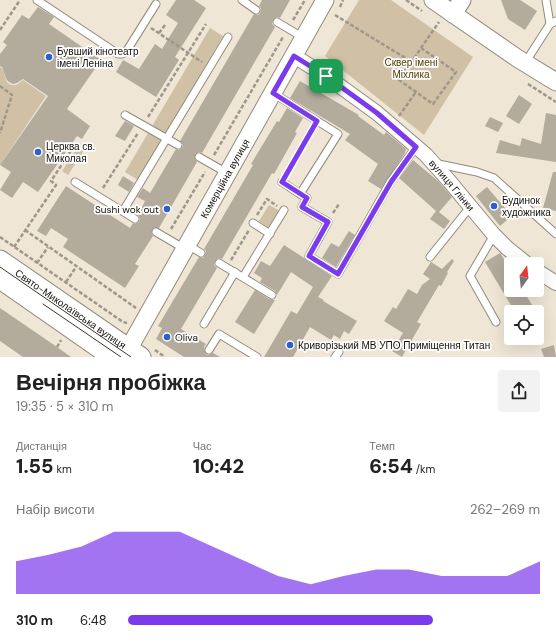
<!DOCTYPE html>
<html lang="uk">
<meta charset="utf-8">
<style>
:root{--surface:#fff;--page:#f2f2f2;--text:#222;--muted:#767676;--accent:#7c3aed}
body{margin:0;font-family:"DM Sans",sans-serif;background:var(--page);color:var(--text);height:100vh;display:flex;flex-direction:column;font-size:15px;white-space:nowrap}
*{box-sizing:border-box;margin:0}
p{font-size:13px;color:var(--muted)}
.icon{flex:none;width:22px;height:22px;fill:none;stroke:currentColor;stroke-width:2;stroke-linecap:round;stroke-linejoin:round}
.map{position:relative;height:357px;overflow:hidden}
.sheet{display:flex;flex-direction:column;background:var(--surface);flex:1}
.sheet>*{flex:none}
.needle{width:26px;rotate:15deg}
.fabs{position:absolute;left:504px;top:257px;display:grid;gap:8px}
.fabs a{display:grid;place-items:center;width:40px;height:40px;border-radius:4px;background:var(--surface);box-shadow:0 4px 16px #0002;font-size:20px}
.pin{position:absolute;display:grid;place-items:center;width:34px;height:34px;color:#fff;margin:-17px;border-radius:8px;box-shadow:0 2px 6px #0006}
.round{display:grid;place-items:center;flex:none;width:42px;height:42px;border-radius:4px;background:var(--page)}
.head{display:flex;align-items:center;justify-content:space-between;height:68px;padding:0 16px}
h1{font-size:22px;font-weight:800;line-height:30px}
.figures{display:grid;grid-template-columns:repeat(3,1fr);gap:6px;height:68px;padding:4px 16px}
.figures div{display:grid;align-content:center}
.figures b{font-size:20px;font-weight:800}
.figures small{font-size:11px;font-weight:400}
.figures p{font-size:11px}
.chart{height:112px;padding:8px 16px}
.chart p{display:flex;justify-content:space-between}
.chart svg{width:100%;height:72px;margin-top:4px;fill:var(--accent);opacity:.7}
ul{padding:0 16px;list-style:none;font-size:13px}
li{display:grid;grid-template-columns:64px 48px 1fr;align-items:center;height:30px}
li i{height:10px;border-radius:5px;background:var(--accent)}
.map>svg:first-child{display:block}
.green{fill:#d0c1a6}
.building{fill:#b3ab9c}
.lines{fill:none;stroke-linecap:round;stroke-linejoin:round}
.service-casing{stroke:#928a7c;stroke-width:9}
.minor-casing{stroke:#928a7c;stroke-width:16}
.tertiary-casing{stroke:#928a7c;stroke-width:19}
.secondary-casing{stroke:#928a7c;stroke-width:21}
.path{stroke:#9e978b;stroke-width:2.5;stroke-dasharray:4 2;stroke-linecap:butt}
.service{stroke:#fff;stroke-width:7}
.minor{stroke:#fff;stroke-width:14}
.tertiary{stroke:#fff;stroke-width:17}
.secondary{stroke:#fff;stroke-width:19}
.tram{stroke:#39352e;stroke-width:1}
.route-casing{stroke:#fff;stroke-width:8}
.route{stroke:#7c3aed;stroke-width:5}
.poi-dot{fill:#2b5fcd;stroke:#fff;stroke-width:1.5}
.labels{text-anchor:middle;stroke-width:3.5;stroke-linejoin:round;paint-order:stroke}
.poi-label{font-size:10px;fill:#120f0a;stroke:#fff;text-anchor:start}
.park-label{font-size:10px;fill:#513900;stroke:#fff}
.street-label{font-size:10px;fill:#120f0a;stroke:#fff}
</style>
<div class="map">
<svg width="556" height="357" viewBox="0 0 556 357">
<rect width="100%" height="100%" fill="#efe6d6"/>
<!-- green -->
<g class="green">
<path d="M359 0H391L473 57 424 135 325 56Z"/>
<path d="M210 28 223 36 138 180 125 172Z"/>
<path d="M0 67 5 70C3 78 8 89 18 84 20 83 21 81 23 80L46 96 0 165Z"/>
<path d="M79 145 85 149 68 175 62 171Z"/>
<path d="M269 205 280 211 269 228 259 221Z"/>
</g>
<!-- building -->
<g class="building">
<path d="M176 0H194L206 8 175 57 179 60 156 97 116 72 123 60 139 69 155 44 162 49 178 23 166 15Z"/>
<path d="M262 0H290L280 18 277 17 273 20 272 24 275 27 202 153 199 152 195 155V159L197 162 159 228H154L152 230V234L153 236 135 264 139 266 125 288 63 247 68 239 51 228 46 236 37 231 66 186 130 228 133 223 135 224 139 222 140 219 138 215 145 201 137 197 143 188 150 193 176 149 178 150 182 148 183 145 180 141 254 14 258 15 260 13 261 8 259 6Z"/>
<path d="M501 0H520L537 11 525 30 508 19Z"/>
<path d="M38 7 54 17 49 24 101 60 67 109 90 126 82 139 77 136 38 192 23 182 12 198 0 190 11 172 0 165 48 96 23 79 17 83 13 84 9 82 6 79 3 68 0 66V54L7 45 3 42 22 15 29 19Z"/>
<path d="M300 81 359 115 358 116 384 135 386 132 406 149 405 153 381 189 368 181 378 164 345 140 350 134 290 98Z"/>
<path d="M519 95 532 104 519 124 506 116Z"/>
<path d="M287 108 303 118 295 132 297 133 274 174 272 173 222 259 219 258 215 261 214 265 217 268 181 329 206 344 204 347 206 354 209 355 213 353 220 357H184L156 339 162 328 158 326 199 257 203 258 205 255 206 251 204 249 253 165 251 164 257 154 277 121 279 122Z"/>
<path d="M546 113 556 115V162L496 153 500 140 520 146 522 138 541 144Z"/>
<path d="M490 117 503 123 498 132 485 126Z"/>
<path d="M125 121 134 126 125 141 115 136Z"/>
<path d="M413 160 438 181 452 197 439 212 450 221 444 229 430 219 436 211 399 178Z"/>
<path d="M553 172H556V211L543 208Z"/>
<path d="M123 176 134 183 129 192 118 185Z"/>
<path d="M487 187 512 216 500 226 476 196Z"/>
<path d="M349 231 355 235 336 267 322 258 331 243 339 247Z"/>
<path d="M284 245 332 276 318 297 324 300 323 301 357 321 349 334 344 331 340 339 334 335 331 340 310 327 293 357H264L291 311 297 314 313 287 291 272 277 295 275 291 260 282 262 278 254 273 261 261 270 266Z"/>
<path d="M500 253 511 270V290H523L532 305 520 312H515L485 262Z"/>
<path d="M452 259 454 261 447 272 448 273 441 286 439 285 417 322 421 324 402 357 392 351 403 333 384 321 393 307 396 309 408 289 417 294 422 285 430 279 423 274 431 262 442 269Z"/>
<path d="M255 290 269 299 275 300 254 334 235 322Z"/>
<path d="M0 308 57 347 71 357H23L0 341Z"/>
<path d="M554 345 556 357H544L541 349Z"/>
</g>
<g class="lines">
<!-- service casing -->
<g class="service-casing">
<g id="service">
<path d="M37 0 118 54H122L126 52 156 4"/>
<path d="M242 0 256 10"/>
<path d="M546 0 550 24"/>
<path d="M277 22 304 38"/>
<path d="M525 63 550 24 556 21"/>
<path d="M273 93 338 134 300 194 307 198 302 207 328 222 309 256 338 274 391 181 416 147"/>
<path d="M125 115 178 145"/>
<path d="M199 157 227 173"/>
<path d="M434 163 477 172 494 178 556 234"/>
<path d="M75 182 135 219"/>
<path d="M282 182 300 194"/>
<path d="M123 211 228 37"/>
<path d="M253 223 270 234"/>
<path d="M156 232 185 249"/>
<path d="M494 235 470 276 496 322"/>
<path d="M188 245 201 253"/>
<path d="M430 257 470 207"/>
<path d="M219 263 272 295"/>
<path d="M243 277 284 210"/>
<path d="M204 324 235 272"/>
<path d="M209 350 219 334 257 357"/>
<path d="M335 357 339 352"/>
</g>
</g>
<!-- minor casing -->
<g class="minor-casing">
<g id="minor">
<path id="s1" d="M294 56 326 76 377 113 426 155 450 182 494 235 507 248 527 264"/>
<path d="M537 271 556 283"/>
</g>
</g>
<!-- tertiary casing -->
<g class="tertiary-casing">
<g id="tertiary">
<path d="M433 0 517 58 556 82"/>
<path d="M453 14 462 0"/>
<path id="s2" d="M124 357 325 0"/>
</g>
</g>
<!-- secondary casing -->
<g class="secondary-casing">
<g id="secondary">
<path id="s3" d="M0 260 141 357"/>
<path d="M0 279 112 357"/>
</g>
</g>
<!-- path -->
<g class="path">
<path d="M406 0 422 11"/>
<path d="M340 7 343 0"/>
<path d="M335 15 412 62"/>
<path d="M293 20 305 0"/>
<path d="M151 28 202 62"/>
<path d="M0 30 20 0"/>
<path d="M159 33 165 25"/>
<path d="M421 48 456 72 433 104 399 80 439 22"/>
<path d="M528 84 556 102"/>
<path d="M0 86 12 95 0 133"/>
<path d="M399 116 416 92"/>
<path d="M148 117 206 24"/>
<path d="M214 155 283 37"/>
<path d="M286 174 313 128"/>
<path d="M103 188 138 133"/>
<path d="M333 213 339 204"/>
<path d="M257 215 267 199 277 206"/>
<path d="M171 229 205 172"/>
<path d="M25 230 136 308"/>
<path d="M0 237 123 322 127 323"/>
<path d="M14 247 56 185 51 181 74 146"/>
<path d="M231 260 249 230"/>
<path d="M37 263 48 247"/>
<path d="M66 282 76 267"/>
<path d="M57 347 61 340"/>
<path d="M155 350 165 357"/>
</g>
<!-- service -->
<use href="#service" class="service"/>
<!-- minor -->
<use href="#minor" class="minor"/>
<!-- tertiary -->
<use href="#tertiary" class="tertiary"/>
<!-- secondary -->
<use href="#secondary" class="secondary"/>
<!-- tram -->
<g class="tram">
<path d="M0 267 131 357"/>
<path d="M43 304 121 357"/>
</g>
</g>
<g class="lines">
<!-- route casing -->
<g class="route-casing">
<path id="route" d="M294 56 326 76 377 113 416 147 391 182 338 274 309 256 328 222 302 207 307 198 282 182 317 121 273 93Z"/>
</g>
<!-- route -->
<use href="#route" class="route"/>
</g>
<!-- markers -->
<g class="poi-dot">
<circle cx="49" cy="57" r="4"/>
<circle cx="38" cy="152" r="4"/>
<circle cx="494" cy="206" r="4"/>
<circle cx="167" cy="209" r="4"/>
<circle cx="167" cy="337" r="4"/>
<circle cx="290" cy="345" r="4"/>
</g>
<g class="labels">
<!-- poi labels -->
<g class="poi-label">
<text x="57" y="55">Бувший кінотеатр<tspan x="57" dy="12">імені Леніна</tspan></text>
<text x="46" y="150">Церква св.<tspan x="46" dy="12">Миколая</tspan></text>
<text x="502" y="204">Будинок<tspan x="502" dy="12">художника</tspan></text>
<text x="159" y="213" text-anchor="end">Sushi wok out</text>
<text x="175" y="341">Oliva</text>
<text x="298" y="349">Криворізький МВ УПО Приміщення Титан</text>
</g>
<!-- park labels -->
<g class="park-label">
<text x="411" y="66">Сквер імені<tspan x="411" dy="12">Міхлика</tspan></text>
</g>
<!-- street labels -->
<g class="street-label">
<text dy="4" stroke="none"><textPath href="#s2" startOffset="205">Комерційна вулиця</textPath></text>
<text dy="4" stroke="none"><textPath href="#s1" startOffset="205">вулиця Глінки</textPath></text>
<text dy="4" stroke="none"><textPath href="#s3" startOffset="86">Свято-Миколаївська вулиця</textPath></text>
</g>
</g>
</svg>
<div class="fabs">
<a><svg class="needle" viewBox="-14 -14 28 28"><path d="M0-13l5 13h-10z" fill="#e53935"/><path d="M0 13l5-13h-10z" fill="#767676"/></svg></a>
<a><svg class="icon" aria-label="locate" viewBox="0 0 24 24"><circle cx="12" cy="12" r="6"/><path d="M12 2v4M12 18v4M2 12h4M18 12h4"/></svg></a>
</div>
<div class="pin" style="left:326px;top:76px;background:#1e9e55"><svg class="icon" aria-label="arrive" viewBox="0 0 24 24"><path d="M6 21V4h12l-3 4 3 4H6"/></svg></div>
</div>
<section class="sheet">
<div class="head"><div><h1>Вечірня пробіжка</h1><p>19:35 · 5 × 310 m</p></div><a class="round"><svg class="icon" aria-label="share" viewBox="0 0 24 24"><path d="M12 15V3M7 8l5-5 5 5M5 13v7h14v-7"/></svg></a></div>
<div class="figures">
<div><p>Дистанція</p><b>1.55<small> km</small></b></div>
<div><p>Час</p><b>10:42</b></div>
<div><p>Темп</p><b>6:54<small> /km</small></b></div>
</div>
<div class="chart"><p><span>Набір висоти</span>262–269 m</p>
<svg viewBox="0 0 160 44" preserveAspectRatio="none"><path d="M0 44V24L10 20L20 15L30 6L40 6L50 6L60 15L70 24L80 33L90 38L100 33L110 29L120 29L130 33L140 33L150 33L160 24V44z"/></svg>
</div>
<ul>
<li><b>310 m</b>6:48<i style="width:74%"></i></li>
</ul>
</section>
